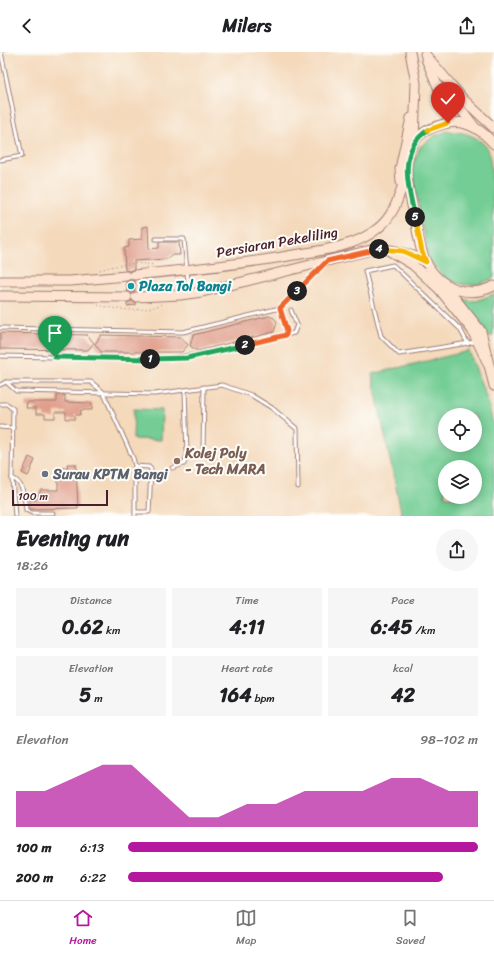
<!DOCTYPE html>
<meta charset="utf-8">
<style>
:root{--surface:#fff;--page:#f6f6f6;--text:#202124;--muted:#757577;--line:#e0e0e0;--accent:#b5179e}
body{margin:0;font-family:Sriracha,sans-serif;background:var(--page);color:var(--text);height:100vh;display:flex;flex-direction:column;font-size:15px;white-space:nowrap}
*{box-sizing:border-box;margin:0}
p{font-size:13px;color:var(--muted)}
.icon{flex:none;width:22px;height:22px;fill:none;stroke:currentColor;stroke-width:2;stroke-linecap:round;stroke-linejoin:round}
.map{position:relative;height:464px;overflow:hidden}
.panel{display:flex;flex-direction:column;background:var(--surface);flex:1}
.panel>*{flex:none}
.controls{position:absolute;left:438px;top:356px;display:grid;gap:8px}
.controls a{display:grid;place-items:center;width:44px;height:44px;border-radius:50%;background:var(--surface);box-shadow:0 2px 10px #0003;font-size:20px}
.scale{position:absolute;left:12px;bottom:10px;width:96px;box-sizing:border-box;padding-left:4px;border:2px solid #4a1f2b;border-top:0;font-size:11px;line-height:14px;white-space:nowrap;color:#4a1f2b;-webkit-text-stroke:3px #fdfcf7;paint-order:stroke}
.pin{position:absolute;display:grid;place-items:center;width:34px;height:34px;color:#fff;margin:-41px -17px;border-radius:50% 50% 50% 0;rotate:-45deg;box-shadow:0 0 4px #0007}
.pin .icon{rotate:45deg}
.km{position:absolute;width:20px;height:20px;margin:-10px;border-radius:50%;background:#222;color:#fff;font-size:11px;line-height:20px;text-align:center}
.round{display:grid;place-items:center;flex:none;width:42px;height:42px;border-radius:21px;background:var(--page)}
.summary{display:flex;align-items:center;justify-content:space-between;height:68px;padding:0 16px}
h1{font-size:22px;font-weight:700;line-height:30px}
.metrics{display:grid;grid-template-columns:repeat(3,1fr);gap:6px;height:68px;padding:4px 16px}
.metrics div{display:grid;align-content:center;border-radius:0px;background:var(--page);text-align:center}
.metrics b{font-size:20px;font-weight:700}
.metrics small{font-size:11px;font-weight:400}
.metrics p{font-size:11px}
.chart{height:112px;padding:8px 16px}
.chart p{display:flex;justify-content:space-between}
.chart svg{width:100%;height:72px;margin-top:4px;fill:var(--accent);opacity:.7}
ul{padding:0 16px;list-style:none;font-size:13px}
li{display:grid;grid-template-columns:64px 48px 1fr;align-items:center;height:30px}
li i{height:10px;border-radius:5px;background:var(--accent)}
header{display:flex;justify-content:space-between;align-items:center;height:52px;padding:0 16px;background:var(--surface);font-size:18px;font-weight:700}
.dock{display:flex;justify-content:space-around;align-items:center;height:56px;border-top:1px solid var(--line);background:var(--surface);font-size:11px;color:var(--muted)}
.dock a{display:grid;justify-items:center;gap:2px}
.dock .on{color:var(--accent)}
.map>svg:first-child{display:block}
.green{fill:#73cd94;stroke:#5e7660;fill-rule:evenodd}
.building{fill:#e09e8b}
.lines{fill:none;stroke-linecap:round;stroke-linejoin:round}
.service-casing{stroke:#9f7c73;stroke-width:5}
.secondary-casing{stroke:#9f7c73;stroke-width:11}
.path{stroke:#9f7c73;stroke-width:1;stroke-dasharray:1 3;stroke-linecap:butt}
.service{stroke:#fff;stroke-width:3}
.secondary{stroke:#fde4d1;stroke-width:9}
.split-1-casing{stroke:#fff;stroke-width:8}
.split-2-casing{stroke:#fff;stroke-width:8}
.split-3-casing{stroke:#fff;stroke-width:8}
.split-4-casing{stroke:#fff;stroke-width:8}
.split-5-casing{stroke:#fff;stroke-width:8}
.split-6-casing{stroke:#fff;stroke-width:8}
.split-7-casing{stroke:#fff;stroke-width:8}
.split-1{stroke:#22a559;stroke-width:5}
.split-2{stroke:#22a559;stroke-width:5}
.split-3{stroke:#f0652b;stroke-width:5}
.split-4{stroke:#f0652b;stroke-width:5}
.split-5{stroke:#f5b400;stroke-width:5}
.split-6{stroke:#22a559;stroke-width:5}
.split-7{stroke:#f5b400;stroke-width:5}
.culture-dot{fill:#0f9aa8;stroke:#fdfcf7;stroke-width:1.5}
.education-dot{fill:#8d6e63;stroke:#fdfcf7;stroke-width:1.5}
.worship-dot{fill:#6b7280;stroke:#fdfcf7;stroke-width:1.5}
.labels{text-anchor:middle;stroke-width:4;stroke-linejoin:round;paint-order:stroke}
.street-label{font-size:14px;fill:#4a1f2b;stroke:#fdfcf7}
.culture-label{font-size:14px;font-weight:bold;fill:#0d838f;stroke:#fdfcf7;text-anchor:start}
.education-label{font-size:14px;font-weight:bold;fill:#785e54;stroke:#fdfcf7;text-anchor:start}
.worship-label{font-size:14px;font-weight:bold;fill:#5b616d;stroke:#fdfcf7;text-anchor:start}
</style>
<header><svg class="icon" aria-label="back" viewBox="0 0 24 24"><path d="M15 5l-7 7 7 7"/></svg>Milers<svg class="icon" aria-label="share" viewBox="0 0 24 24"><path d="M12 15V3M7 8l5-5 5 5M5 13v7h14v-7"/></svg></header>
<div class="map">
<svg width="494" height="464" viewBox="0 0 494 464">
<rect width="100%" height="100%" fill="#fdfcf7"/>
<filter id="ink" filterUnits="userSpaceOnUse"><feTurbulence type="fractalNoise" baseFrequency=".025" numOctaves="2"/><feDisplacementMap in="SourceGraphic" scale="8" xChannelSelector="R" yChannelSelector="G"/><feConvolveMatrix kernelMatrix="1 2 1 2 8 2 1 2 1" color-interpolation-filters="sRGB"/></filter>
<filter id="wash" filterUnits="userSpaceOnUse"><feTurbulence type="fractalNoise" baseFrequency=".012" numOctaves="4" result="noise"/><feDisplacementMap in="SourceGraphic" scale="16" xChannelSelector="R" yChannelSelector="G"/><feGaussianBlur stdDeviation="0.9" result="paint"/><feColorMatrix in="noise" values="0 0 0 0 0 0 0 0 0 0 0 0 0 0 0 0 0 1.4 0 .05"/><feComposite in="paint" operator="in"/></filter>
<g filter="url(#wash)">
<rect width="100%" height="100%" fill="#f4d9bb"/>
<!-- green -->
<g class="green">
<path d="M447 79C463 80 478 83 488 97 494 115 494 200 494 226 466 240 444 232 428 205L412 117 420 95 434 84Z"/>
<path d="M494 242 493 284H488L481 274 456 247 476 249Z"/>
<path d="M469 299 488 350 494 377V464H402L372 322ZM445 363H475V393H445ZM445 415H475V445H445Z"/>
<path d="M134 357 162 358 161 388 133 387Z"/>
</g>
<g id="blocks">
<!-- building -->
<g class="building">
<path d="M148 174 149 197 159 196V190H179L180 203H171L167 207 134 209V217L129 219 125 218 124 196 129 195V188L142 187V175Z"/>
<path d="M131 228 135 229V239L132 241 127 239 126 230Z"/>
<path d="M131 249 136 251V253L127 254V251Z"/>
<path d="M269 264 274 266 277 270 274 280 198 299 190 294 193 283Z"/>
<path d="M0 281 87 283 94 291 88 298 0 297Z"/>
<path d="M101 283 181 285 188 293 182 300H101L95 292Z"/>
<path d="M57 343H65V350L92 351V358H81L80 363H75V367H66V360H55V366H45V362H36V356H26L27 350H57Z"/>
<path d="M29 405 35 408 28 424 22 421Z"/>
<path d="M67 412H76L78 456 30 457V448H36L35 443H40V438H58V420H63V415H68Z"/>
</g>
</g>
</g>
<g filter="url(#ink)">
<use href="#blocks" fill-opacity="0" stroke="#9f7c73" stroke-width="1"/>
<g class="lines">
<!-- service casing -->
<g class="service-casing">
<g id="service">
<path d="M0 108 22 104 1 0"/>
<path d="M156 187H184L189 240"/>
<path d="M280 256 287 279V283"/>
<path d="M0 276 183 280 280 256 323 212"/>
<path d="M468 292 460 277 393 213 365 219 381 284 399 302 475 290"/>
<path d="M0 304 164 307 209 301 294 281 297 273 291 258"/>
<path d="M6 330 16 339 155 342 222 333 251 343 272 356 297 377 298 435"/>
<path d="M0 333 6 330H91L103 340 133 406 135 414V464"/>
<path d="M0 352H7L13 357 12 426 15 464"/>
<path d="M0 375 13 376"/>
<path d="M203 402 204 335"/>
<path d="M135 414 149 415 151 417 149 460H135"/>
<path d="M172 416 184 412 187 403 185 338"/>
<path d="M12 426C24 431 24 445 26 458L32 461H53"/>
</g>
</g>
<!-- secondary casing -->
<g class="secondary-casing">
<g id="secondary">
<path d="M410 0 416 31 414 89"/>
<path d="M425 2 463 47 494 76"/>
<path d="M426 7 438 35 464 61 474 74"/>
<path d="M494 92C481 77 465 66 444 72 433 75 420 80 414 90 400 112 409 139 414 162 417 174 418 188 422 200 432 232 464 249 494 234"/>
<path d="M401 130 400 117 411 66"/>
<path d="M391 200 413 213 439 237 472 278 491 318"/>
<path d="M134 223C186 218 237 213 288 204 317 199 354 196 377 177 396 163 400 140 407 119"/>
<path d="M0 229H70L126 224"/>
<path d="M446 235 481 279 494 334"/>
<path d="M0 244 127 245"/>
<path d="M136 245 180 243 202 240 371 198C391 196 408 200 426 210"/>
</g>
</g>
<!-- path -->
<g class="path">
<path d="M100 218C119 212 135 210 154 213"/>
<path d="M98 253C117 258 144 261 162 252"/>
</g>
<!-- service -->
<use href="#service" class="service"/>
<!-- secondary -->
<use href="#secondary" class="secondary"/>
</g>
</g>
<g class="lines" filter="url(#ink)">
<!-- split-1 casing -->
<g class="split-1-casing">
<path id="split-1" d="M55 305 150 307"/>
</g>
<!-- split-2 casing -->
<g class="split-2-casing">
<path id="split-2" d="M150 307 187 306 245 293"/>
</g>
<!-- split-3 casing -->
<g class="split-3-casing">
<path id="split-3" d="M245 293 286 283 287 279 280 256 297 239"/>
</g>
<!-- split-4 casing -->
<g class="split-4-casing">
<path id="split-4" d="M297 239 327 209 379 197"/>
</g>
<!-- split-5 casing -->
<g class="split-5-casing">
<path id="split-5" d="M379 197 403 199 426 210 422 200 415 165"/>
</g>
<!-- split-6 casing -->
<g class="split-6-casing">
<path id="split-6" d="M415 165C408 135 397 98 428 78"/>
</g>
<!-- split-7 casing -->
<g class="split-7-casing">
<path id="split-7" d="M428 78 448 71"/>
</g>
<!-- split-1 -->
<use href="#split-1" class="split-1"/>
<!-- split-2 -->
<use href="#split-2" class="split-2"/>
<!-- split-3 -->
<use href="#split-3" class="split-3"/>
<!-- split-4 -->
<use href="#split-4" class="split-4"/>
<!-- split-5 -->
<use href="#split-5" class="split-5"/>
<!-- split-6 -->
<use href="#split-6" class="split-6"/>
<!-- split-7 -->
<use href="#split-7" class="split-7"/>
</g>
<!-- markers -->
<circle class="culture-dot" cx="131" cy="234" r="4"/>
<circle class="education-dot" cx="177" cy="409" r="4"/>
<circle class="worship-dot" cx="45" cy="422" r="4"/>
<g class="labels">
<!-- street labels -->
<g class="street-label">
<text transform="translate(277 190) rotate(-10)" y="5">Persiaran Pekeliling</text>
</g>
<!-- culture labels -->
<g class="culture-label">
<text x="139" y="239">Plaza Tol Bangi</text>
</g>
<!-- education labels -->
<g class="education-label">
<text x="185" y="406">Kolej Poly<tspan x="185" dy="16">- Tech MARA</tspan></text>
</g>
<!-- worship labels -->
<g class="worship-label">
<text x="53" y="427">Surau KPTM Bangi</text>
</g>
</g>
</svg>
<div class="controls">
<a><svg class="icon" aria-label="locate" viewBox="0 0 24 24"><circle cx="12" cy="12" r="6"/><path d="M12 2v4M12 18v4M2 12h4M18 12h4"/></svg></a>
<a><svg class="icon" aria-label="layers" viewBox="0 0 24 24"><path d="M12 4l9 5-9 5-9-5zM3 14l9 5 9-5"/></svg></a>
</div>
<div class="scale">100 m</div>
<div class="pin" style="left:55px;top:305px;background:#1e9e55"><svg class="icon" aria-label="arrive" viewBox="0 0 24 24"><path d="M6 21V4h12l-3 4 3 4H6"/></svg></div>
<div class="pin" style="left:448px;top:71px;background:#d93025"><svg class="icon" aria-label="check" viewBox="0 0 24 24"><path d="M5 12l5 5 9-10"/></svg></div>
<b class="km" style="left:150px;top:307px">1</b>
<b class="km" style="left:245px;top:293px">2</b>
<b class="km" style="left:297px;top:239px">3</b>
<b class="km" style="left:379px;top:197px">4</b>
<b class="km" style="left:415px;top:165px">5</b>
</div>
<section class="panel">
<div class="summary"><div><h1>Evening run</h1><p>18:26</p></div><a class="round"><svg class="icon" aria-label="share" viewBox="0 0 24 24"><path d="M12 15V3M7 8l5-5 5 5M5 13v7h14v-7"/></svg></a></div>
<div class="metrics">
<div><p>Distance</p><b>0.62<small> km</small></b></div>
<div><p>Time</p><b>4:11</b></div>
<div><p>Pace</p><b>6:45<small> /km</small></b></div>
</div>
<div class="metrics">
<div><p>Elevation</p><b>5<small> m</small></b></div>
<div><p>Heart rate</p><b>164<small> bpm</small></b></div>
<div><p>kcal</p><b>42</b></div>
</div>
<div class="chart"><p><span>Elevation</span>98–102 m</p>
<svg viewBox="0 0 160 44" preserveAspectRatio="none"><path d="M0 44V22L10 22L20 14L30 6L40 6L50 22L60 38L70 38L80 30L90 30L100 22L110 22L120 22L130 14L140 14L150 22L160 22V44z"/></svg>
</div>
<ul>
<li><b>100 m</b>6:13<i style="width:100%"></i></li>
<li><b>200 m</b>6:22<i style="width:90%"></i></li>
</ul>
</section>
<nav class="dock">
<a class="on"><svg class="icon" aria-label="home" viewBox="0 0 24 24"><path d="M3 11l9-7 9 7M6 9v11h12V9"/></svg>Home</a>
<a><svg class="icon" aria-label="map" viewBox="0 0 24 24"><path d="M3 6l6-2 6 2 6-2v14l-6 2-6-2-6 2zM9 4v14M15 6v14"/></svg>Map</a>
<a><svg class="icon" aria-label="saved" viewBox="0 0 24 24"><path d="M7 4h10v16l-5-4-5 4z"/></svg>Saved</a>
</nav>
